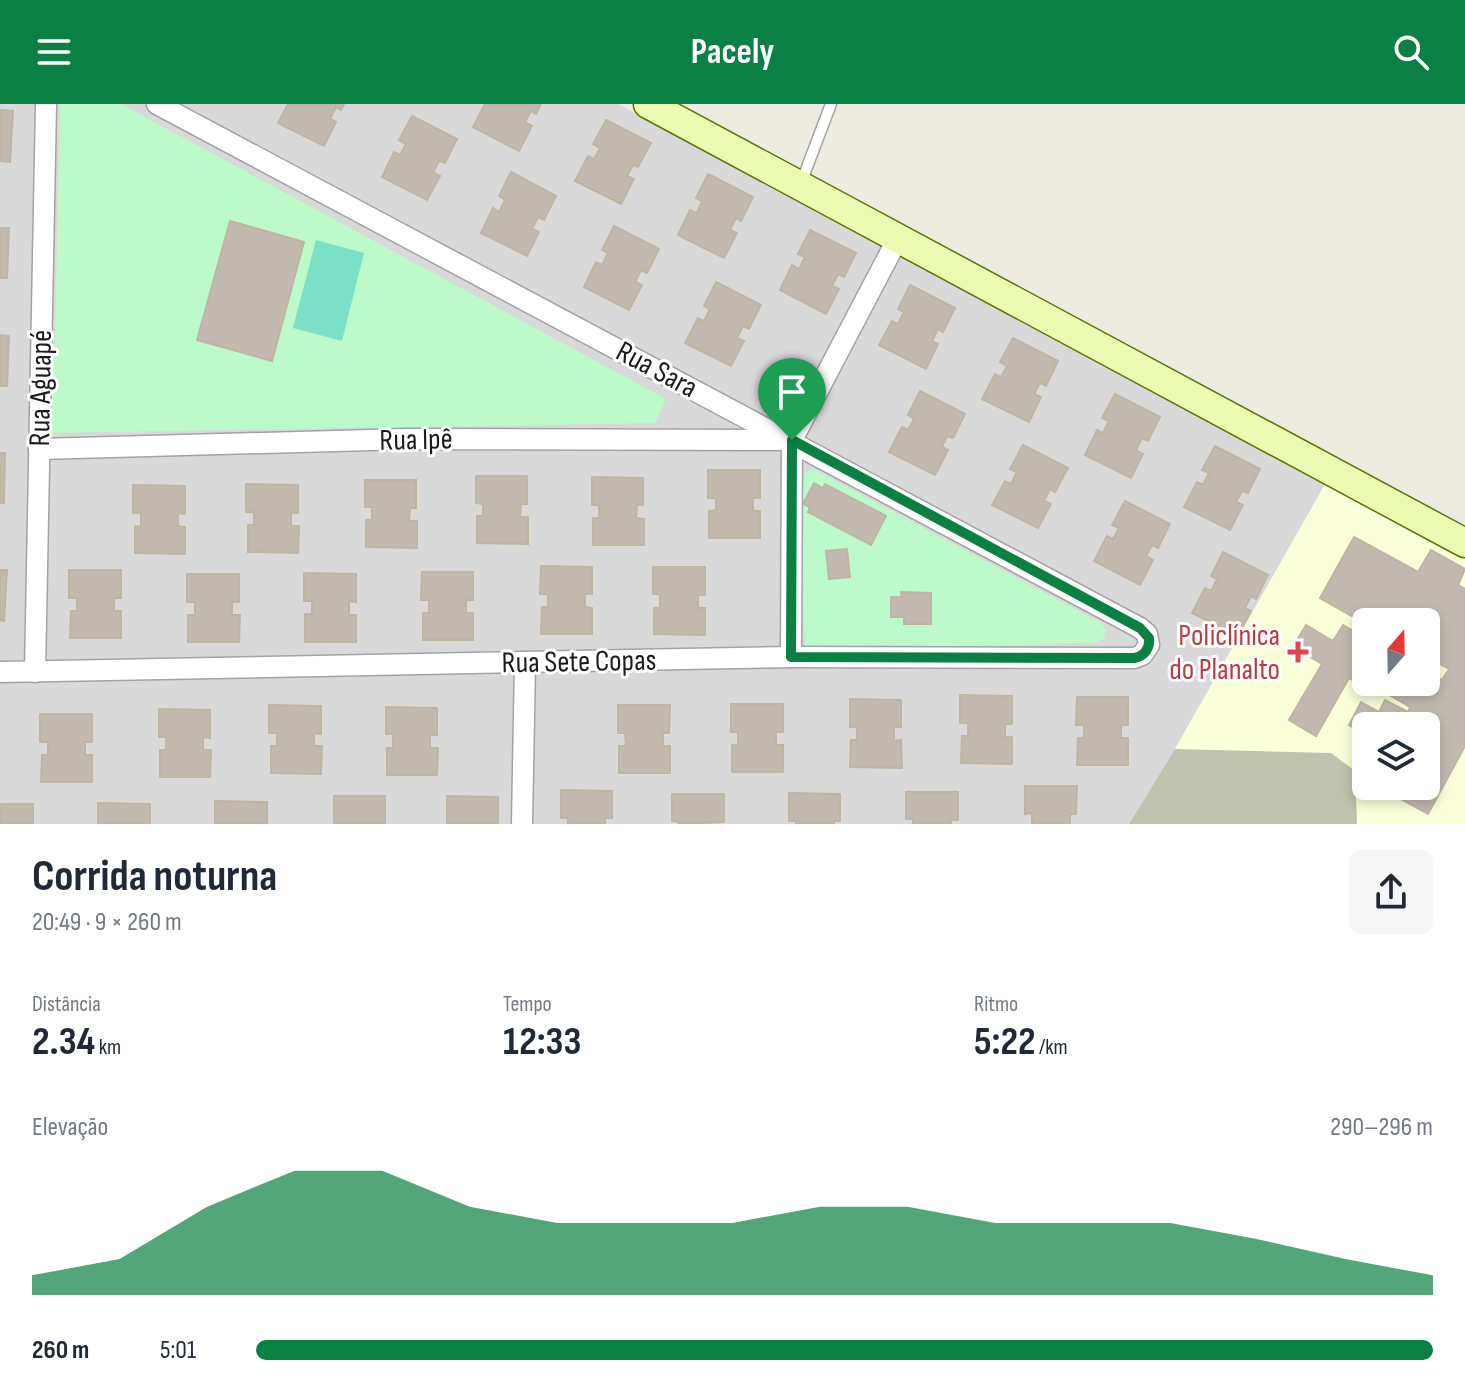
<!DOCTYPE html>
<html lang="pt">
<meta charset="utf-8">
<style>
:root{--surface:#fff;--page:#f6f6f7;--text:#1f2937;--muted:#747a83;--accent:#0b8043}
body{margin:0;font-family:"Sofia Sans Condensed",sans-serif;background:var(--page);color:var(--text);height:100vh;display:flex;flex-direction:column;font-size:30px;white-space:nowrap}
*{box-sizing:border-box;margin:0}
p{font-size:26px;color:var(--muted)}
.icon{flex:none;width:44px;height:44px;fill:none;stroke:currentColor;stroke-width:2;stroke-linecap:round;stroke-linejoin:round}
.map{position:relative;height:720px;overflow:hidden}
.drawer{display:flex;flex-direction:column;background:var(--surface);flex:1}
.drawer>*{flex:none}
.needle{width:52px;rotate:20deg}
.fabs{position:absolute;left:1352px;top:504px;display:grid;gap:16px}
.fabs a{display:grid;place-items:center;width:88px;height:88px;border-radius:12px;background:var(--surface);box-shadow:0 4px 12px #0003;font-size:40px}
.pin{position:absolute;display:grid;place-items:center;width:68px;height:68px;color:#fff;margin:-82px -34px;border-radius:50% 50% 50% 0;rotate:-45deg;box-shadow:0 0 8px #0007}
.pin .icon{rotate:45deg}
.round{display:grid;place-items:center;flex:none;width:84px;height:84px;border-radius:12px;background:var(--page)}
.headline{display:flex;align-items:center;justify-content:space-between;height:136px;padding:0 32px}
h1{font-size:44px;font-weight:700;line-height:60px}
.stats{display:grid;grid-template-columns:repeat(3,1fr);gap:12px;height:136px;padding:8px 32px}
.stats div{display:grid;align-content:center}
.stats b{font-size:40px;font-weight:700}
.stats small{font-size:22px;font-weight:400}
.stats p{font-size:22px}
.chart{height:224px;padding:16px 32px}
.chart p{display:flex;justify-content:space-between}
.chart svg{width:100%;height:144px;margin-top:8px;fill:var(--accent);opacity:.7}
ul{padding:0 32px;list-style:none;font-size:26px}
li{display:grid;grid-template-columns:128px 96px 1fr;align-items:center;height:60px}
li i{height:20px;border-radius:10px;background:var(--accent)}
header{display:flex;justify-content:space-between;align-items:center;height:104px;padding:0 32px;background:var(--accent);color:#fff;font-size:36px;font-weight:700}
.map>svg:first-child{display:block}
.residential{fill:#dad9d9}
.education{fill:#faffd9;fill-rule:evenodd}
.construction{fill:#bfc2ad}
.park{fill:#bcfac9}
.pitch{fill:#7ce0c7}
.building{fill:#c2bab0;stroke:#c0b4a3;stroke-width:2}
.lines{fill:none;stroke-linecap:round;stroke-linejoin:round}
.service-casing{stroke:#a3a3a3;stroke-width:13}
.minor-casing{stroke:#a3a3a3;stroke-width:23}
.secondary-casing{stroke:#587402;stroke-width:31}
.service{stroke:#fff;stroke-width:10}
.minor{stroke:#fff;stroke-width:20}
.secondary{stroke:#edfbb2;stroke-width:28}
.route-casing{stroke:#fff;stroke-width:16}
.route{stroke:#0b8043;stroke-width:10}
.health-dot{fill:#e0444e;stroke:#fff;stroke-width:3}
.labels{text-anchor:middle;stroke-width:6;stroke-linejoin:round;paint-order:stroke}
.street-label{font-size:30px;fill:#1c1c1c;stroke:#fff}
.health-label{font-size:30px;fill:#be3a42;stroke:#fff;text-anchor:end}
</style>
<header><svg class="icon" aria-label="menu" viewBox="0 0 24 24"><path d="M4 6h16M4 12h16M4 18h16"/></svg>Pacely<svg class="icon" aria-label="search" viewBox="0 0 24 24"><circle cx="10" cy="10" r="6"/><path d="M15 15l6 6"/></svg></header>
<div class="map">
<svg width="1465" height="720" viewBox="0 0 1465 720">
<rect width="100%" height="100%" fill="#eeebe1"/>
<!-- residential -->
<path class="residential" d="M0 0H618L1328 375 1175 645 1129 720H0Z"/>
<!-- education -->
<path class="education" d="M1328 375 1465 449V720H1357L1355 667 1175 645ZM1366 518H1426V578H1366ZM1366 622H1426V682H1366Z"/>
<!-- construction -->
<path class="construction" d="M1175 645 1331 649 1355 667 1357 720H1129Z"/>
<!-- park -->
<g class="park">
<path d="M60 0H121L666 295 655 319 49 329 55 233Z"/>
<path d="M813 365 1101 519 1106 526 1104 535 1094 539 805 547 798 392 804 369Z"/>
</g>
<!-- pitch -->
<path class="pitch" d="M316 136 364 149 342 237 293 224Z"/>
<!-- building -->
<g class="building">
<path d="M288 0H344L341 6 336 3 330 15 336 18 324 42 278 19Z"/>
<path d="M485 0H541L536 10 531 7 525 18 532 22 519 47 473 23Z"/>
<path d="M0 6 13 7 10 58 0 57Z"/>
<path d="M412 12 457 35 445 59 439 57 433 68 440 72 427 96 382 73 394 48 400 51 406 40 399 36Z"/>
<path d="M606 16 651 39 638 63 633 61 627 72 634 75 621 100 575 77 588 52 594 55 600 44 593 40Z"/>
<path d="M511 68 556 92 544 116 538 113 532 125 539 128 527 152 481 129 493 104 499 108 505 96 499 92Z"/>
<path d="M708 70 753 93 741 117 736 114 730 126 737 129 724 154 678 131 690 106 697 109 702 97 696 94Z"/>
<path d="M230 117 304 138 272 257 197 236Z"/>
<path d="M614 122 659 145 647 169 641 166 635 178 642 181 629 206 584 183 596 158 602 161 608 149 602 146Z"/>
<path d="M0 124H9L7 174H0Z"/>
<path d="M810 126 856 149 844 173 838 170 832 182 839 185 826 210 780 186 792 161 799 165 805 153 798 150Z"/>
<path d="M716 178 761 201 749 225 743 222 737 234 744 237 731 262 685 239 698 214 704 217 710 205 704 202Z"/>
<path d="M910 181 955 204 943 228 938 225 932 237 938 240 926 265 879 241 892 217 898 220 904 208 898 205Z"/>
<path d="M0 231 9 232 7 282H0Z"/>
<path d="M1013 234 1058 257 1046 282 1040 279 1034 290 1041 293 1029 318 982 295 995 270 1001 273 1007 262 1000 258Z"/>
<path d="M920 287 965 310 953 334 947 332 942 343 948 346 935 371 889 348 902 323 908 326 914 315 908 311Z"/>
<path d="M1115 290 1160 313 1148 337 1142 334 1136 346 1143 350 1131 374 1085 351 1097 326 1103 329 1109 317 1102 314Z"/>
<path d="M1023 341 1068 364 1055 388 1050 385 1044 397 1051 400 1038 424 992 401 1005 377 1011 380 1017 368 1010 365Z"/>
<path d="M1215 342 1260 365 1248 389 1242 387 1236 398 1243 401 1230 426 1184 403 1197 378 1203 381 1209 369 1202 366Z"/>
<path d="M0 349H5L4 399H0Z"/>
<path d="M708 366H760V394H753V407H760V434H709V407L716 406V394H708Z"/>
<path d="M476 372H527V400H521L520 413H528V440L477 439V412H483V400L476 399Z"/>
<path d="M592 373 643 374V401H637L636 414 644 415V441H593V414H599V401H592Z"/>
<path d="M365 376H416V404H410L409 417H417V444L366 443V416H372V403H365Z"/>
<path d="M814 379 823 384 825 380 886 412 871 441 808 408 810 403 803 400Z"/>
<path d="M246 380 298 381V409H291V422H299L298 449 248 448V421H254V408H246Z"/>
<path d="M133 381 185 382V410L178 409V422L185 423V450L135 449V422L141 423V409H133Z"/>
<path d="M1125 397 1170 420 1158 444 1152 441 1146 452 1153 456 1140 481 1094 457 1107 432 1113 435 1119 424 1112 421Z"/>
<path d="M1354 433 1418 468 1431 446 1465 465 1458 481 1465 485V642L1428 710 1392 690 1396 682H1426V622H1366V630L1349 621 1361 598 1379 608 1385 596 1408 608 1410 603 1372 581 1369 586 1349 574 1316 632 1289 616 1322 560 1293 543 1306 521 1333 537 1343 521 1366 534V578H1426V567L1442 576 1449 565 1426 552V518L1366 520 1320 494Z"/>
<path d="M847 445 850 473 829 475 826 447Z"/>
<path d="M1223 448 1268 471 1256 495 1251 492 1245 504 1251 507 1238 532 1192 509 1205 484 1211 487 1217 475 1211 472Z"/>
<path d="M541 462 592 463V490H585V503L592 504V530H541L542 503H548V490H540Z"/>
<path d="M653 463H705V491H698V504H705V531L654 530V504H660V490H653Z"/>
<path d="M0 466H7L4 517 0 516Z"/>
<path d="M69 466H121V494H114V507H121V534H70L71 507H77V494H69Z"/>
<path d="M422 468H473V496H466V509H473V536H423V509H429V496H421Z"/>
<path d="M304 469 356 470V498L349 497V511H356V538H305V510H312V497H304Z"/>
<path d="M187 470H239V498H232V511H240L239 538H188V511H195V498H187Z"/>
<path d="M901 488 931 489V520H904V513H891V493H902Z"/>
<path d="M960 591 1012 592V620H1005V633H1012V660L961 659 962 632H968V619H960Z"/>
<path d="M1077 593H1128V621H1121V634H1128V661H1077L1078 634H1084V621H1076Z"/>
<path d="M850 595 901 596V623H894V637L901 636 902 664 850 663 851 636H857V623H850Z"/>
<path d="M731 600H783V628H776V641H783V668H732V641H738V628H731Z"/>
<path d="M269 601 321 602V630L314 629V642H322L321 670 271 669V642H277V629H269Z"/>
<path d="M618 601H670L669 629H663V642H670V669H619V642H626L625 629H618Z"/>
<path d="M386 603 437 604V631H430V644H438L437 671H387V644H393V630H386Z"/>
<path d="M159 605 210 606V634L203 633V646H211L210 673H160V646H166V633H159Z"/>
<path d="M40 610H92V638H85V651H92V678H41L42 651H48V638H40Z"/>
<path d="M1025 682H1077L1076 710H1070V720H1032V709L1025 710Z"/>
<path d="M561 686 612 687V714H605V720H568V714H561Z"/>
<path d="M906 688H958V716H951V720H913V715H906Z"/>
<path d="M789 689 840 690V717H834V720H796V717H789Z"/>
<path d="M672 690H724V718L679 720V718L672 717Z"/>
<path d="M334 692H385V720L334 719Z"/>
<path d="M447 692 498 693V720H447Z"/>
<path d="M215 697 267 698V720H215Z"/>
<path d="M98 699 150 700V720H98Z"/>
<rect x="0" y="700" width="33" height="20"/>
</g>
<g class="lines">
<!-- service casing -->
<g class="service-casing">
<path id="service" d="M801 79 831 0"/>
</g>
<!-- minor casing -->
<g class="minor-casing">
<g id="minor">
<path d="M39 345 407 335 787 336"/>
<path d="M791 553 792 336 899 132"/>
<path d="M0 568 791 553 1134 554 1142 551 1149 541 1147 530 1140 524 157 0"/>
<path d="M35 568 46 0"/>
<path d="M522 720 525 558"/>
</g>
</g>
<!-- secondary casing -->
<g class="secondary-casing">
<path id="secondary" d="M648 0 1465 439"/>
</g>
<!-- service -->
<use href="#service" class="service"/>
<!-- minor -->
<use href="#minor" class="minor"/>
<!-- secondary -->
<use href="#secondary" class="secondary"/>
</g>
<g class="lines">
<!-- route casing -->
<g class="route-casing">
<path id="route" d="M792 336 1140 524 1149 534C1150 544 1145 552 1134 554L791 553Z"/>
</g>
<!-- route -->
<use href="#route" class="route"/>
</g>
<!-- markers -->
<path class="health-dot" d="M1294 536h8v8h8v8h-8v8h-8v-8h-8v-8h8z"/>
<g class="labels">
<!-- street labels -->
<g class="street-label">
<text transform="translate(657 265) rotate(28)" y="10">Rua Sara</text>
<text transform="translate(40 284) rotate(-89)" y="10">Rua Aguapé</text>
<text transform="translate(416 335) rotate(-1)" y="10">Rua Ipê</text>
<text transform="translate(579 557) rotate(-1)" y="10">Rua Sete Copas</text>
</g>
<!-- health labels -->
<g class="health-label">
<text x="1280" y="541">Policlínica<tspan x="1280" dy="34">do Planalto</tspan></text>
</g>
</g>
</svg>
<div class="fabs">
<a><svg class="needle" viewBox="-14 -14 28 28"><path d="M0-13l5 13h-10z" fill="#e53935"/><path d="M0 13l5-13h-10z" fill="#747a83"/></svg></a>
<a><svg class="icon" aria-label="layers" viewBox="0 0 24 24"><path d="M12 4l9 5-9 5-9-5zM3 14l9 5 9-5"/></svg></a>
</div>
<div class="pin" style="left:792px;top:336px;background:#1e9e55"><svg class="icon" aria-label="arrive" viewBox="0 0 24 24"><path d="M6 21V4h12l-3 4 3 4H6"/></svg></div>
</div>
<section class="drawer">
<div class="headline"><div><h1>Corrida noturna</h1><p>20:49 · 9 × 260 m</p></div><a class="round"><svg class="icon" aria-label="share" viewBox="0 0 24 24"><path d="M12 15V3M7 8l5-5 5 5M5 13v7h14v-7"/></svg></a></div>
<div class="stats">
<div><p>Distância</p><b>2.34<small> km</small></b></div>
<div><p>Tempo</p><b>12:33</b></div>
<div><p>Ritmo</p><b>5:22<small> /km</small></b></div>
</div>
<div class="chart"><p><span>Elevação</span>290–296 m</p>
<svg viewBox="0 0 160 44" preserveAspectRatio="none"><path d="M0 44V38L10 33L20 17L30 6L40 6L50 17L60 22L70 22L80 22L90 17L100 17L110 22L120 22L130 22L140 27L150 33L160 38V44z"/></svg>
</div>
<ul>
<li><b>260 m</b>5:01<i style="width:100%"></i></li>
</ul>
</section>
